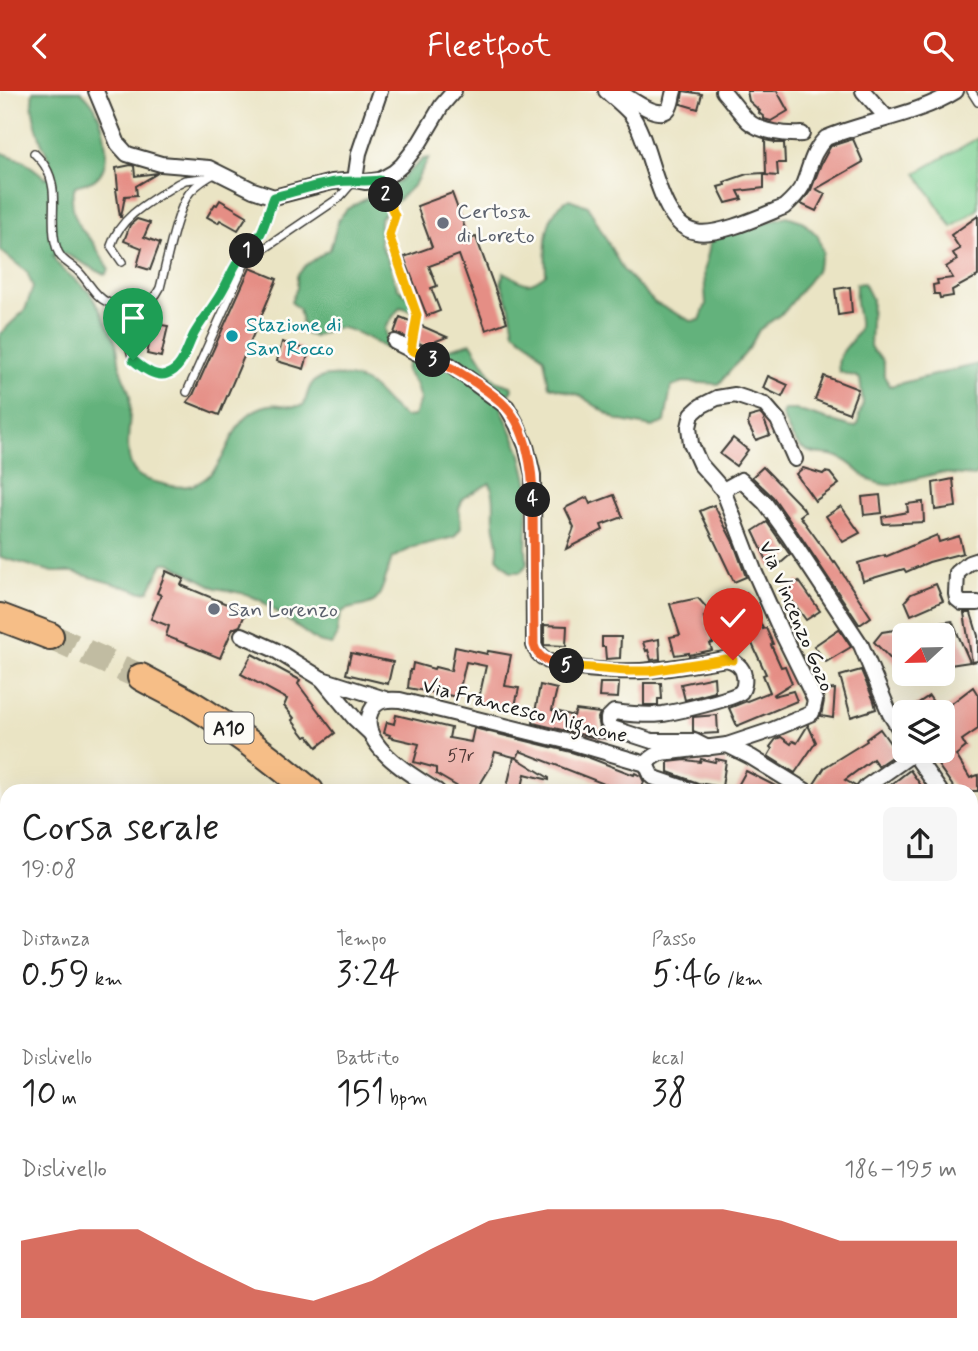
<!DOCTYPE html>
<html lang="it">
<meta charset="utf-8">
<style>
:root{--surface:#fff;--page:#f6f6f6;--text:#222;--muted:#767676;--accent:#c8321e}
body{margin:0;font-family:Mynerve,sans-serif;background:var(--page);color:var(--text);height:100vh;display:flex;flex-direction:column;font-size:26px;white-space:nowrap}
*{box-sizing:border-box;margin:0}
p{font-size:23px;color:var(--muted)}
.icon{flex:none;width:38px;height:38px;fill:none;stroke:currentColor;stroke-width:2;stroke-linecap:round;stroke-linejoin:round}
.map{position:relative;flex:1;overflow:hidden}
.side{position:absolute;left:0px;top:693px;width:978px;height:567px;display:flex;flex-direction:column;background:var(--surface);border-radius:21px 21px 0 0;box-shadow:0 7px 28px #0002}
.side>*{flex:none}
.needle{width:46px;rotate:248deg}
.tools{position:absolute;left:892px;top:532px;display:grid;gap:14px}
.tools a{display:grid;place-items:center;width:63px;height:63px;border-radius:10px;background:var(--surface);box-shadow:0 7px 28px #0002;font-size:35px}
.pin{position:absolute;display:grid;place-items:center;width:60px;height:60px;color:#fff;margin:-72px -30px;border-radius:50% 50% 50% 0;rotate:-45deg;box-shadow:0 0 7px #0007}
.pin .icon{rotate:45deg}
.km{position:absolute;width:35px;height:35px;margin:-18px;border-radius:50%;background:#222;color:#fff;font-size:19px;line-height:35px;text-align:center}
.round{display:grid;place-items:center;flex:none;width:74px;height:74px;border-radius:10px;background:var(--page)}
.head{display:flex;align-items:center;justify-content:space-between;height:119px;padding:0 21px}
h1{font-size:38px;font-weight:600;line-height:52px}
.figures{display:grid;grid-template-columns:repeat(3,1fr);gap:10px;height:119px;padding:7px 21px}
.figures div{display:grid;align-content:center}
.figures b{font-size:35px;font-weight:600}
.figures small{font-size:19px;font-weight:400}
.figures p{font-size:19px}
.chart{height:196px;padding:14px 21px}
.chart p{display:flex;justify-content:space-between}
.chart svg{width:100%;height:126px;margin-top:7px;fill:var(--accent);opacity:.7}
header{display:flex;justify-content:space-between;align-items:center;height:91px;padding:0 21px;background:var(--accent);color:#fff;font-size:32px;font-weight:600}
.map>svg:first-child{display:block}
.green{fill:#7bcf92;stroke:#4c7657;stroke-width:2}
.forest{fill:#64b27c;stroke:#40674c;stroke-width:2}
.building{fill:#e58e85}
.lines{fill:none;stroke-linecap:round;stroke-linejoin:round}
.motorway-tunnel{stroke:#c1bca2;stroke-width:26;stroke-dasharray:26 13;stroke-linecap:butt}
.service-casing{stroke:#3b3a35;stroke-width:10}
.minor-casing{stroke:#3b3a35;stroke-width:18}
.motorway-casing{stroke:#3b3a35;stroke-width:30}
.path{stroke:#3b3a35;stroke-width:2.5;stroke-dasharray:5 5;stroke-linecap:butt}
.service{stroke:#fff;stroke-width:7}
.minor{stroke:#fff;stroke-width:14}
.motorway{stroke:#f6be87;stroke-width:26}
.split-1-casing{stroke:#fff;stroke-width:14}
.split-2-casing{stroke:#fff;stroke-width:14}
.split-3-casing{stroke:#fff;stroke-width:14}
.split-4-casing{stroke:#fff;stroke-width:14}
.split-5-casing{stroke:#fff;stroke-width:14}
.split-6-casing{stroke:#fff;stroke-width:14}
.split-1{stroke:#22a559;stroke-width:9}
.split-2{stroke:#22a559;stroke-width:9}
.split-3{stroke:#f5b400;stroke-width:9}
.split-4{stroke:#f0652b;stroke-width:9}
.split-5{stroke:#f0652b;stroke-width:9}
.split-6{stroke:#f5b400;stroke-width:9}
.worship-dot{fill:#6b7280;stroke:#fdfcf7;stroke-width:2.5}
.culture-dot{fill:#0f9aa8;stroke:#fdfcf7;stroke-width:2.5}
.labels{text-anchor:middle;stroke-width:5;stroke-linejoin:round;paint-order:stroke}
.number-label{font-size:18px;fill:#4e3836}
.shield{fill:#fdfcf7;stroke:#605f5e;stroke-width:2}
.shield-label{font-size:19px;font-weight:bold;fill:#1c1c1c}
.worship-label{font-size:21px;fill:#5b616d;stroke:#fdfcf7;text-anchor:start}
.culture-label{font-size:21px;fill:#0d838f;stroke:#fdfcf7;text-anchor:start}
.street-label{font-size:21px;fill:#1c1c1c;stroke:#fdfcf7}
</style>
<header><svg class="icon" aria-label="back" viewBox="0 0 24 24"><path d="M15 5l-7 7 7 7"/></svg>Fleetfoot<svg class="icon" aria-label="search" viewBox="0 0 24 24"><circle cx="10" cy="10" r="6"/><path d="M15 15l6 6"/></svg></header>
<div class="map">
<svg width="978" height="1260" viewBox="0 0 978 1260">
<rect width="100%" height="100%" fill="#fdfcf7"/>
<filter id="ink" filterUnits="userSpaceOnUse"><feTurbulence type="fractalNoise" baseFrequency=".0143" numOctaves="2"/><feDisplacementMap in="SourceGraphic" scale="14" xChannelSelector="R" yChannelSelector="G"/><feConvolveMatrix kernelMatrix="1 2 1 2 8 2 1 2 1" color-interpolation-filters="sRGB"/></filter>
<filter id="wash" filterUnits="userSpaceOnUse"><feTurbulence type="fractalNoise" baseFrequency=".00686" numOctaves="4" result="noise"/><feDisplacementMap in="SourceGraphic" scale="28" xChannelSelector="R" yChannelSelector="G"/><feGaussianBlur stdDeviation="1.57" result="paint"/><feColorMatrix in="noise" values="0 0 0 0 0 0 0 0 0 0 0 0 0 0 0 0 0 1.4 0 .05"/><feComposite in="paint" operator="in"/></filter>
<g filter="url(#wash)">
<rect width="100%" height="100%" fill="#eae4c4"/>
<!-- green -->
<path class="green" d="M978 47V118L952 136 916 82Z"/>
<!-- forest -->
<g class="forest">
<path d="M33 0H81C86 5 92 11 95 17 105 36 115 78 92 90 87 92 80 93 75 95L72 107 73 120 80 137 93 151 109 179 105 184 66 163 52 164C61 182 77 187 89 201 96 210 110 238 115 249 119 258 118 270 121 280 123 288 129 297 130 305 133 326 120 367 137 383 144 390 158 391 167 394 180 397 193 396 203 389 232 370 227 329 262 316 279 309 288 319 304 314 306 308 308 299 311 294 321 279 356 285 368 293 376 298 382 306 388 312 393 317 399 322 405 326L414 325 420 308 415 292 406 280 408 269 432 271 446 259 471 252 491 284 498 291 511 295 512 298 502 316V319L520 360 529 397 526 456 527 473 521 481H511L497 467C500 450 496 447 494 432 493 416 496 409 490 392L463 407 459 418 461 437 454 446 414 456 392 467C388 477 383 502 376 509 367 518 345 514 341 523 335 534 341 545 331 554L318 551 260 509 246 503 216 497 170 472H163L149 500 142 501 73 481H53L0 466V243L25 219 33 196 27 181 0 159V61L24 70 46 87 52 83C51 71 46 61 41 50 36 36 30 15 33 0Z"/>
<path d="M429 67 414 94 380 127V153L391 176 394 189 398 197 412 208 415 217 410 219 400 216 385 237 389 256 387 258C374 251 349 234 335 237 328 238 320 243 314 246L304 241 299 218 291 211 297 197V185L305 175 330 158 339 128 347 118 399 90 423 68Z"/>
<path d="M569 108 588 115 623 179 655 212 691 230 700 229 706 213 704 181 711 148 787 125 802 130 818 145 823 162 816 180 785 220 759 239 749 258 719 293 683 291 671 296 665 331 652 336 617 329 579 304 549 295 544 267 531 253 514 241 510 217 501 192 504 181C524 192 526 199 546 183 545 157 542 123 569 108Z"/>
<path d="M864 192 872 208 870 255 873 260 882 268 884 274V285L890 295 978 273V381L974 385 939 382 890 394C862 393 860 375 838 366 826 361 812 365 802 357 792 349 787 336 782 324L784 319H796L849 335 855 336 859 332V325L863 312 860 288C854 283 846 285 839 280 834 262 852 254 858 240 862 232 856 220 856 211 855 205 856 199 856 193Z"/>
</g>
<g id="blocks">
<!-- building -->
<g class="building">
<path d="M683 0 702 3 698 18 681 13Z"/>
<path d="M747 0H777L788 20 771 30 764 28V26L759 22 760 20 749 10Z"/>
<path d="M853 48 863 71 816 98 825 103 816 120 801 113 811 99 821 73 829 58 831 55Z"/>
<path d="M765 49 775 51V52H784L785 72H777L778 85 766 84Z"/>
<path d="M131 74 134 75 135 85 158 82 136 95 137 104 125 105 121 126H120L116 98H118L116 77Z"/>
<path d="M764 82V97L738 100 742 108 726 112 718 96 725 94 724 91 747 83Z"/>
<path d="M452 102 469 148 476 146 507 231 486 239 459 164 429 175 437 195 431 197 440 220 427 225 404 166 432 156 417 115Z"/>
<path d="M220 109 247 125 238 139 220 129 218 132 207 126 215 113 217 114Z"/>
<path d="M978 125V185L952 199 953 205 940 207 939 203H934L933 194 938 193 937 189 953 187 946 176 957 169 953 162 960 158 951 144Z"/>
<path d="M137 128 150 132 144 146 160 152 150 179 137 175 142 157 124 150 130 134Z"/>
<path d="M250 177 277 188 219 324 187 311 193 304Z"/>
<path d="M850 196 852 222 838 224 835 198Z"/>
<path d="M140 221 157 224 155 233 168 235 161 266 147 263 151 245 136 242Z"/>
<path d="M400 226 415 232 447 246 436 250 438 256 433 258 425 255 419 252 413 236 409 247 394 242Z"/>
<path d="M282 251 304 258 303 262 308 264 304 278 277 270Z"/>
<path d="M768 285 788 294 782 306 763 297Z"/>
<path d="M824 285 858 298 849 322 815 309Z"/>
<path d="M760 323 763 326 770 344 756 349 748 333 749 326Z"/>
<path d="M733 347 748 359 736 375 720 363Z"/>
<path d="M763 376 803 417 805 421 800 425 834 472 835 471 871 526 861 533H859L797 440 773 406 752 386Z"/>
<path d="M803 377 823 383 825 381 830 382 839 393 815 410 796 383Z"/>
<path d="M953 388 956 416 935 419 933 392Z"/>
<path d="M614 404 623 426 601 434 603 439 566 458 574 436 565 417 587 406 590 413Z"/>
<path d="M880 404 882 422 864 424 862 406Z"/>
<path d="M923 411 924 431 883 433 882 426 908 421 907 413Z"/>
<path d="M714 414 734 453 746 486 734 491 700 420Z"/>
<path d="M841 415 860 442 843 451 826 425Z"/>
<path d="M767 431 790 464 781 472 770 476 753 440Z"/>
<path d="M937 444 939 451 959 445 963 462 929 471 906 481 904 478 863 490 858 472 885 464V466Z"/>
<path d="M166 480 184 488 181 494 246 521 240 535 235 537H233L220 567 166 545 169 535 151 528 161 504 157 502Z"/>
<path d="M799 490 820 520 806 529 785 500Z"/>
<path d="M936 493 943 510 911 524 905 510 911 503Z"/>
<path d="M747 502 763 538 766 537 773 553 771 554 781 576 785 575 792 592 773 604 774 605 793 600 797 610 737 635 729 617 770 601 763 584 766 583 732 509Z"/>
<path d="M698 507 706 516 709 525 704 526 713 552 710 553 712 559 689 564V562L675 564 670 546 680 544 670 513Z"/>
<path d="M964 522H971L978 545V570L972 571Z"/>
<path d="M952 530 970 571 943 575V544H905V583L874 551 882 541Z"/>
<path d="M544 534 567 535 566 555 544 554Z"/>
<path d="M839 538 851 556 826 571 814 555Z"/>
<path d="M602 546H621L620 567 606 568 605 556H602Z"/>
<path d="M659 548 660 568 651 569 648 559 646 560 643 551Z"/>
<path d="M455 556 487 563 488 560 511 564 505 595 519 597 514 619 478 612 486 575 466 571 458 606 408 597 410 579H412L413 572 434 578 435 576 451 580Z"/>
<path d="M351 562 393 571 388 593 346 583Z"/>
<path d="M252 563 300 589 298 593 335 642 317 656 308 645 305 646 292 629 294 627 284 615 287 608 241 583Z"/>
<path d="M861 579 874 610 876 618 851 626 840 585Z"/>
<path d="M714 586 715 601 685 609 681 593Z"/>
<path d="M600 592H619L618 607 599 606Z"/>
<path d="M644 592H661L662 608H658V614H644Z"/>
<path d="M540 594 557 598 552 619 574 625 576 619 600 622 598 627 600 637 604 643 612 648 596 647 533 632Z"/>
<path d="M973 596 978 604V638L962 649 966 656 956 664 970 687 978 684V700H954L952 694 928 660H943V619Z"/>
<path d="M835 598 833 627 821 625 824 610 822 599Z"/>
<path d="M929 605 940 621H905Z"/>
<path d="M396 624 451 637 449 647 471 651 474 637 571 661 590 667 634 684 635 682 641 685 644 691 640 700H622L520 660 517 667 515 666 549 687V689L525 683 521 700H506L514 666 495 661 490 677 476 700H465L436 683V677L414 671 419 653 389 646 390 644 384 642 387 631 394 633Z"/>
<path d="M717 624 718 642 701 643 693 640V626Z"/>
<path d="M808 634 816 651 795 682 768 665 772 658 770 656 776 648 781 646 791 653 793 650 797 652Z"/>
<path d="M880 638 897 662 878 675 873 668 845 689 855 695 854 700H825L814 693 825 676 867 650 866 648Z"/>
<path d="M701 668 715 671 716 668 726 670 722 696 698 692 668 681V671L686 669 700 671Z"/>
<path d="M910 679 925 700H883Z"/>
<path d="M746 680 785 700H735Z"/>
</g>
</g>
</g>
<g filter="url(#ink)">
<use href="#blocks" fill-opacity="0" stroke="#3b3a35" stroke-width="2"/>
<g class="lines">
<!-- motorway-tunnel -->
<path class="motorway-tunnel" d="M50 545 141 586"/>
<!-- service casing -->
<g class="service-casing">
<g id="service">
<path d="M971 0 978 11"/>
<path d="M34 62C38 66 42 70 45 75 61 100 48 129 56 155 60 170 68 171 77 179 88 189 94 205 107 211 113 214 138 214 145 212 152 210 157 203 160 197 166 174 177 117 190 101 198 92 208 86 218 81"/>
<path d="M122 171 111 155C120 125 152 109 177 93L185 89 203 87"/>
<path d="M121 224 133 269 142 277 161 284H166L174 280 181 270 193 245 223 199 235 173 257 152 262 142 274 106"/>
<path d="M187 301 244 174 255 164 339 107 352 92"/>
</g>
</g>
<!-- minor casing -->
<g class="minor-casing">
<g id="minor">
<path d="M96 0 118 53 127 63 161 73 209 77 253 99 274 106 332 91 355 89 365 91 380 89 394 81 402 74 420 51 442 14 454 0"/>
<path d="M606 0C614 7 623 14 630 22 653 51 656 134 696 141 717 146 764 124 784 116 791 110 798 103 803 94 810 77 812 60 826 47 869 29 916 25 956 0"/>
<path d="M618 0C629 6 660 31 669 17 672 13 672 5 674 0"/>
<path d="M723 0C731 9 740 22 748 30 760 41 786 44 802 43"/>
<path d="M863 0 887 27"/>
<path d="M355 89 359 62 380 0"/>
<path d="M395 251 421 264 450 274 507 316 517 334 526 355 533 384 534 554C536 562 541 566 548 570 566 579 629 582 651 579 676 577 701 572 726 568 735 570 743 576 744 585 745 590 744 597 741 601 733 608 675 621 663 623 646 625 630 623 614 621L608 627V632L612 637 652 650H694L708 657"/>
<path d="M795 368 778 329 765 314 735 304 717 307 701 315 692 323 689 336 691 353 700 373 723 399 741 389 765 412 789 445 861 554 890 623 905 647"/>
<path d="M723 399 755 482 780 538 815 609 812 622 772 639 727 654"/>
<path d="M978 469 969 472 957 482 956 503 957 508 962 512H978"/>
<path d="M242 544 275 559 322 588"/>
<path d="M371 643 355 628 322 588 385 608"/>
<path d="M912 660 940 700"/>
<path d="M646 673 652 686 693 700"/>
<path d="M437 700C414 686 356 653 371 620 377 608 389 608 400 609L574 652 646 673C653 664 660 661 671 661L727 654 751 666 806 700"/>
<path d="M863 700 867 695 914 662"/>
<path d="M971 728 978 725"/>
<path d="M0 1041 7 1039"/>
<path d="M532 1253 540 1260"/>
<path d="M727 1253 736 1260"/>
<path d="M827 1253 830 1260"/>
<path d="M902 1253 904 1260"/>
<path d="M970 1253 973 1260"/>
<path d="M143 1260 144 1253"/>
<path d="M387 1260 393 1253"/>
<path d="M482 1260 487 1253"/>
<path d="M774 1260 776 1253"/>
</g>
</g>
<!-- motorway casing -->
<g class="motorway-casing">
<g id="motorway">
<path d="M0 526 50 545"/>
<path d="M141 586C157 595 174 603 190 612 233 638 272 668 310 700"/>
<path d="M652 1253 655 1260"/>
</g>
</g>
<!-- path -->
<g class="path">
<path d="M385 102 395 125 389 144 417 224 414 245"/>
<path d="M971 1180 978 1179"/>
</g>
<!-- service -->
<use href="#service" class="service"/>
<!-- minor -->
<use href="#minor" class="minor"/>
<!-- motorway -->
<use href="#motorway" class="motorway"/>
</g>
</g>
<g class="lines" filter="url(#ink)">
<!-- split-1 casing -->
<g class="split-1-casing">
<path id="split-1" d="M133 269C141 276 156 287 167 283 183 278 187 256 194 243 202 229 213 216 221 202 231 186 233 173 247 160"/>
</g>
<!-- split-2 casing -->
<g class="split-2-casing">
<path id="split-2" d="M247 160C265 144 265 128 274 106 294 101 315 94 335 91 350 89 365 91 380 89L386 104"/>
</g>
<!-- split-3 casing -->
<g class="split-3-casing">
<path id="split-3" d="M386 104 395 125 389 144 417 224 411 259 433 269"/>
</g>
<!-- split-4 casing -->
<g class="split-4-casing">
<path id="split-4" d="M433 269C449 274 462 283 476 292 486 299 498 307 506 316 527 338 533 380 533 409"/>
</g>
<!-- split-5 casing -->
<g class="split-5-casing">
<path id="split-5" d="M533 409 534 554C538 570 553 572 567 575"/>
</g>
<!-- split-6 casing -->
<g class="split-6-casing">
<path id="split-6" d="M567 575 626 580H650L726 568 733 569"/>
</g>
<!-- split-1 -->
<use href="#split-1" class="split-1"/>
<!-- split-2 -->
<use href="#split-2" class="split-2"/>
<!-- split-3 -->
<use href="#split-3" class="split-3"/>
<!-- split-4 -->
<use href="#split-4" class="split-4"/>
<!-- split-5 -->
<use href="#split-5" class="split-5"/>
<!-- split-6 -->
<use href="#split-6" class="split-6"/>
</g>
<!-- markers -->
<g class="worship-dot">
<circle cx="443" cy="132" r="7"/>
<circle cx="214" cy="518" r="7"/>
</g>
<circle class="culture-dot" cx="232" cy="245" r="7"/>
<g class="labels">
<!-- number labels -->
<g class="number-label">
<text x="461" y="670">57r</text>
</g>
<!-- shield labels -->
<rect class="shield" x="204.5" y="621.5" width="49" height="31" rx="5"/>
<g class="shield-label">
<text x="229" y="644">A10</text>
</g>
<!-- worship labels -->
<g class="worship-label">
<text x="457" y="127">Certosa<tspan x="457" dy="24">di Loreto</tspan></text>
<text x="228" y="525">San Lorenzo</text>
</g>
<!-- culture labels -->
<g class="culture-label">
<text x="246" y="240">Stazione di<tspan x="246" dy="24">San Rocco</tspan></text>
</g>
<!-- street labels -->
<g class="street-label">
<text transform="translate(797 525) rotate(67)" y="7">Via Vincenzo Gozo</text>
<text transform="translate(525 619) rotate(14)" y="7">Via Francesco Mignone</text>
</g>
</g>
</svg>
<div class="tools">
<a><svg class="needle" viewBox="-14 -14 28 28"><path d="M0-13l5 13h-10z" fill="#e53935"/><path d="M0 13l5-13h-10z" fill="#767676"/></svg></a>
<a><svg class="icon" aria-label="layers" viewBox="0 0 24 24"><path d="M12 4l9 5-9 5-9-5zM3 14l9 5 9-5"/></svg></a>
</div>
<div class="pin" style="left:133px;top:269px;background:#1e9e55"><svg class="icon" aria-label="arrive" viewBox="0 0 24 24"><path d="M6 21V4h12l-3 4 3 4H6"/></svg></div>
<div class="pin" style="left:733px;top:569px;background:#d93025"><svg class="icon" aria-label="check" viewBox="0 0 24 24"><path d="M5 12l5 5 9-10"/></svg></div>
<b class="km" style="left:247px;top:160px">1</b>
<b class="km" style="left:386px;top:104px">2</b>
<b class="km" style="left:433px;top:269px">3</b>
<b class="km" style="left:533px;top:409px">4</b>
<b class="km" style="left:567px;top:575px">5</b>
<section class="side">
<div class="head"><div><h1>Corsa serale</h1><p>19:08</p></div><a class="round"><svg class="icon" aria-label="share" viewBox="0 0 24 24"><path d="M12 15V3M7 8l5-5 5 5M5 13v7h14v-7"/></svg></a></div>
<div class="figures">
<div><p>Distanza</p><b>0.59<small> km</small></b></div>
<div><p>Tempo</p><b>3:24</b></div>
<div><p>Passo</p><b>5:46<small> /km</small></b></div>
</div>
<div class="figures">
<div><p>Dislivello</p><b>10<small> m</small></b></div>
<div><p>Battito</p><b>151<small> bpm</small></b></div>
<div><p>kcal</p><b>38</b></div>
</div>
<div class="chart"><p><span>Dislivello</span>186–195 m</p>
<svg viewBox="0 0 160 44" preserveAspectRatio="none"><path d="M0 44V17L10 13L20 13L30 24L40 34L50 38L60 31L70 20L80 10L90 6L100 6L110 6L120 6L130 10L140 17L150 17L160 17V44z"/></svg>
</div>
</section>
</div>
